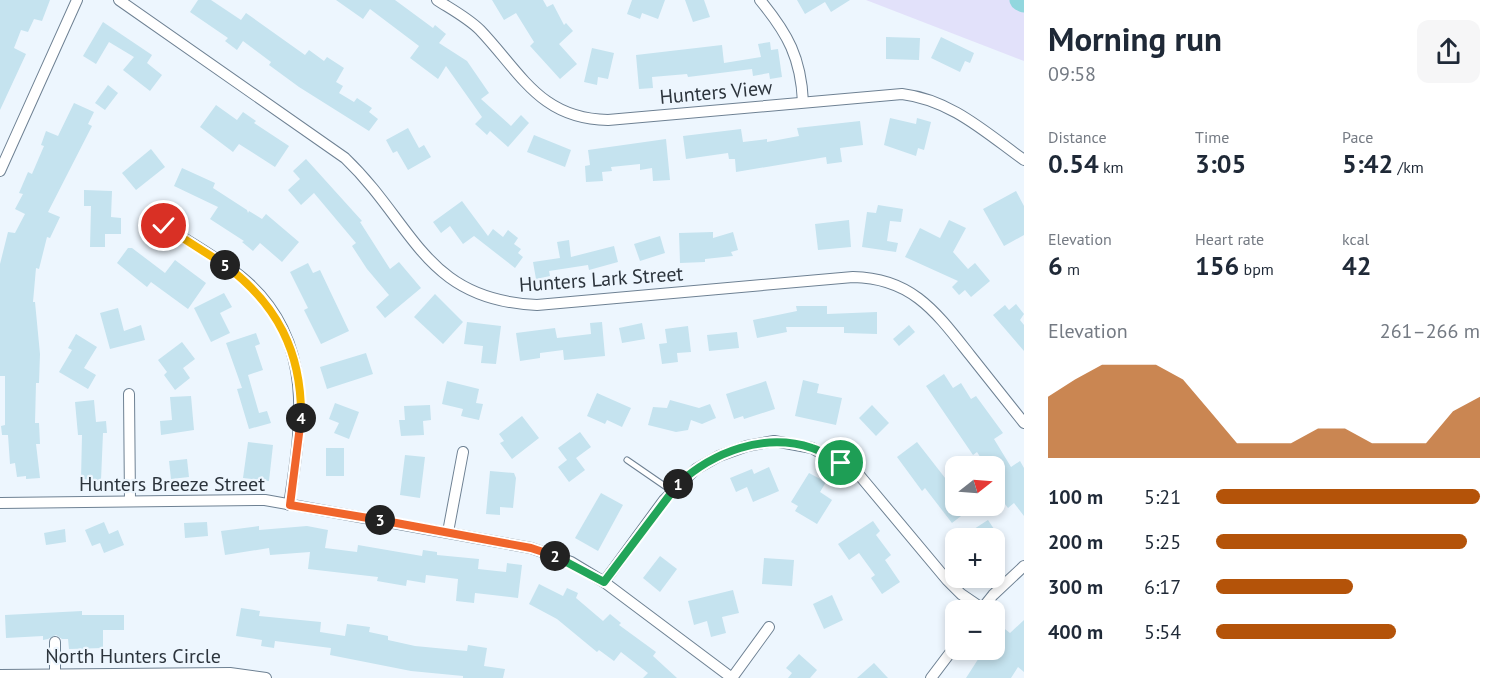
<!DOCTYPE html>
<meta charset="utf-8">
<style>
:root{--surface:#fff;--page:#f6f6f7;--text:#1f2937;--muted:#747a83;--accent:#b45309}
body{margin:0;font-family:"PT Sans",sans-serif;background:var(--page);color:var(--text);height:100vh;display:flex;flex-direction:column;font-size:22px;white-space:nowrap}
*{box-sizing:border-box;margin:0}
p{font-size:20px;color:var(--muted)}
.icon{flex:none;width:33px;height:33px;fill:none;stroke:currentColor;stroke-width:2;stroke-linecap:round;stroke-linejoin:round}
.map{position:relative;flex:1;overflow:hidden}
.side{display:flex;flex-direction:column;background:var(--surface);width:480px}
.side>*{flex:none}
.needle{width:39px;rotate:73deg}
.tools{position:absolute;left:945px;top:456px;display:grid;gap:12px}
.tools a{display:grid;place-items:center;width:60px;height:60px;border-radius:12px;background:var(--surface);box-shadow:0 3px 9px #0003;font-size:30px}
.pin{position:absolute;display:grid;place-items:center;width:51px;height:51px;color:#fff;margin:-26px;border:3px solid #fff;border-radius:50%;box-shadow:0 2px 6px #0007}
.km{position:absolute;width:30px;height:30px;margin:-15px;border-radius:50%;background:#222;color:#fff;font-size:16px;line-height:30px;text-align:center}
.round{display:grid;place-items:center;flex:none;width:63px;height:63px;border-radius:12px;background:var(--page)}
.overview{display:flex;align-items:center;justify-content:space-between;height:102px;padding:0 24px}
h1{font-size:33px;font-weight:600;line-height:45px}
.stats{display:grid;grid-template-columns:repeat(3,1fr);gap:9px;height:102px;padding:6px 24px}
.stats div{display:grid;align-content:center}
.stats b{font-size:26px;font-weight:600}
.stats small{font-size:16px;font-weight:400}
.stats p{font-size:16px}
.chart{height:168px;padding:12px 24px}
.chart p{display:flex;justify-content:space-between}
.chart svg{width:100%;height:108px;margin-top:6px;fill:var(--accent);opacity:.7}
ul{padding:0 24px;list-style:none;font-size:20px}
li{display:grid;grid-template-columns:96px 72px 1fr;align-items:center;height:45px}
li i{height:15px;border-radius:8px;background:var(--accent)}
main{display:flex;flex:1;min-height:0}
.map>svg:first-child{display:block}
.green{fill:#e2e1fa}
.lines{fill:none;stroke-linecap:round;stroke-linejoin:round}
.river{stroke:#92d7de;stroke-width:21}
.building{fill:#c5e3ef}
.lane-casing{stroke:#6e8193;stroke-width:7}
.street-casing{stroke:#6e8193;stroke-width:12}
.lane{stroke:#fff;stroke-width:5}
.street{stroke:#fff;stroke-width:10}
.split-1-casing{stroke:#fff;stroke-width:12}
.split-2-casing{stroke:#fff;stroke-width:12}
.split-3-casing{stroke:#fff;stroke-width:12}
.split-4-casing{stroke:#fff;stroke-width:12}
.split-5-casing{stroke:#fff;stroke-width:12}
.split-6-casing{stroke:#fff;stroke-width:12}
.split-1{stroke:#22a559;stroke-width:8}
.split-2{stroke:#22a559;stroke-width:8}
.split-3{stroke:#f0652b;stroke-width:8}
.split-4{stroke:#f0652b;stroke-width:8}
.split-5{stroke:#f5b400;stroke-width:8}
.split-6{stroke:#f5b400;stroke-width:8}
.labels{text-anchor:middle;stroke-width:4.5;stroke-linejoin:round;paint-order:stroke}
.street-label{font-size:20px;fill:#2c343c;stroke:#edf6fe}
</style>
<main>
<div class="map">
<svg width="1024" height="678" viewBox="0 0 1024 678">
<rect width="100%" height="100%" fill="#edf6fe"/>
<!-- green -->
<path class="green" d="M866 0H1024V61Z"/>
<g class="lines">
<!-- river -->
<path class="river" d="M1020 0 1024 2"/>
</g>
<!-- building -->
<g class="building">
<path d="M0 0H50L42 21 34 19 28 32 21 30 14 48 26 54 0 110Z"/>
<path d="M198 0H211L241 20 246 13 305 55 309 50 324 61 327 57 344 68 336 82 343 86 339 93 354 102 357 98 372 108 369 112 378 119 369 131 299 87 269 65 271 62 243 41 237 50 225 41 228 38 190 12Z"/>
<path d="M336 0H395L433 28 435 25 446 34 439 43 467 61 489 93 481 99 511 126 521 115 529 123 508 147 490 131 487 135 475 124 482 117 446 66 438 79 410 58 419 46 370 9 363 19Z"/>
<path d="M492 0H543L547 7 553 4 564 25 566 23 573 31 559 44 577 64 560 79 530 46 534 42 516 13 504 20Z"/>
<path d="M632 0H665L658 19 642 13 640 19 627 14Z"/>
<path d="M685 0H704L710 17 693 22Z"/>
<path d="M797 0H850L831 12 825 2 805 14Z"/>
<path d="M103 22 152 55 147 63 162 75 150 91 123 70 134 57 109 42 96 64 83 56Z"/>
<path d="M886 37 920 38 919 60 886 59Z"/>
<path d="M941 37 974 53 970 63 965 61 960 72 931 58Z"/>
<path d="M770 42 771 50 778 49 782 77 770 79 769 73 753 76 752 69 688 77 687 74 652 77 653 88 639 89 636 55 722 45 724 63 761 57 758 44Z"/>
<path d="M592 48 614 53 608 79 598 77 597 85 584 82Z"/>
<path d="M108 85 118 93 105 110 95 103Z"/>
<path d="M74 103 94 112 88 124 92 126 48 212 60 217 50 238 47 237 39 269 36 268 33 302H35L40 354 39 383H36L35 423H39L40 444H36L40 478 26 479V476L17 477 15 463 10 464 8 435H2L1 426 5 425V376H0V264L8 232 15 233 25 214 15 209 23 194 19 193 28 172 32 174 44 146 41 145 46 131 58 136Z"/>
<path d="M216 105 237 120 243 112 256 121 254 123 289 146 275 167 239 144 233 152 200 127Z"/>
<path d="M890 118 916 124 917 118 931 122 924 150 918 148 916 156 884 145Z"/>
<path d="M860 121 863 145 840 148 842 162 827 164 826 157 736 172 735 159H729L728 153 686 159 683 136 741 129 743 142 767 139V142L799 136 797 128Z"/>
<path d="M408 128 419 148 424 145 431 157 408 170 397 151 393 153 386 140Z"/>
<path d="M534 135 571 150 565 167 527 152Z"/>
<path d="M666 139 670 180 653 181 652 168 640 170V164L611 167 612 171 602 172 603 181 586 182 585 166 590 165 588 150Z"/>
<path d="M151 149 165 167 136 190 122 173Z"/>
<path d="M306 159 362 221 360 222 390 269 399 262 421 288 385 318 376 307 389 295 367 269 352 246 356 243 314 193 301 205 288 190 300 179 293 171Z"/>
<path d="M182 168 215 183 213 188 247 210 248 213 249 211 262 219 266 214 299 242 282 262 260 243 253 251 242 242 244 241 210 219 218 207 174 186Z"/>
<path d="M84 190 112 191 111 217 121 218V234H105V247H90L91 206H84Z"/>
<path d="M1016 191 1024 206V235L1004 246 983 209Z"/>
<path d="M462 201 488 236 493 229 503 237 508 230 518 238 514 244 521 249 518 253 523 257 515 268 474 236 463 244 450 226 441 233 433 222Z"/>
<path d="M878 205 903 209 901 222 890 221 887 241 898 243 896 252 862 247 867 212 876 213Z"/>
<path d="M849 220 851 247 818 250 815 224Z"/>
<path d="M949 220 966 228 953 252 968 269 975 263 990 281 971 297 965 290 959 295 952 287 958 281 905 257 920 228 940 238Z"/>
<path d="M713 232V238L733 232 738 250 731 252 733 256 705 259V262L680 263 679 233Z"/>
<path d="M660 236 665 253 640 261 634 244Z"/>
<path d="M569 240 571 257 614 246 618 262 589 270 588 265 549 271 550 276 536 279 533 262 560 258 557 242Z"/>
<path d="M128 248H132L165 273 175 260 206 283 188 309 151 282 147 287 117 263Z"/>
<path d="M308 263 313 273 320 270 349 331 321 344 304 310 308 308 290 272Z"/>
<path d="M224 293 232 307 220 313 230 333 211 342 194 308Z"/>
<path d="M435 294 463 322 443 344 414 317Z"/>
<path d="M1016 304 1024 314 1020 320 1024 325V351L993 315 1005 305 1009 310Z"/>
<path d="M796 306H827V314L877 312V334L844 333V327H786L787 332 757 338 753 320 797 311Z"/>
<path d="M118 308 124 331 141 325 145 340 110 349 100 313Z"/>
<path d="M467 322 501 326 496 364 481 363 483 346 464 344Z"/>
<path d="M602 322 605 356 564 360 563 350 540 353V358L520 361 516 333 555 328 557 338 591 334 590 323Z"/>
<path d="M642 323 645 339 622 343 619 328Z"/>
<path d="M909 325 915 332 899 346 893 339Z"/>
<path d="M688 326 691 352 677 353 678 362 662 364 659 344 667 343 665 329Z"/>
<path d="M737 332 739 348 709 351 707 335Z"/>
<path d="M256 333 260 344 255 346 263 370 248 375 259 413 267 411 271 423 249 429 237 389 242 388 226 343Z"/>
<path d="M76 334 97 347 84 368 96 375 88 389 59 372 72 350 68 348Z"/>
<path d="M182 342 195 359 183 368 190 378 175 390 164 375 167 372 158 360Z"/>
<path d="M366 353 373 374 327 389 320 367Z"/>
<path d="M944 374 953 388 961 383 971 399 976 396 1003 433 994 439 1011 467 1020 461 1024 468V516L1014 503 1008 508 1001 499 1004 496 994 480V466H986L977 452 973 455 926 386Z"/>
<path d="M803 380 819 384 817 393 842 398 836 425 795 416Z"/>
<path d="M447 381 479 389 476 403 483 404 479 420 461 416 463 409 442 404Z"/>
<path d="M766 381 775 409 744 419 743 416 734 419 726 394Z"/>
<path d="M597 393 631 408 622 427 607 420 605 424 587 416Z"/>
<path d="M191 396 194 430 161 435 160 421 172 420 170 397Z"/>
<path d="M94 400 96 422 106 421 107 433H103L101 480 81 479 82 435H78L75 402Z"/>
<path d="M670 400 699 408 710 404 716 418 702 424 691 420 688 430 676 432 648 425 653 407 667 408Z"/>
<path d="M335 403 359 412 349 439 334 433 339 423 329 419Z"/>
<path d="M430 405 431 420 423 421 424 435 401 436 399 420H405L404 406Z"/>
<path d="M872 405 889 423 876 436 859 418Z"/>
<path d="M522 416 539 438 512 459 500 443 504 441 499 434Z"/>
<path d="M580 432 591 447 576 458 585 470 569 482 558 467 567 460 558 448Z"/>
<path d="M248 442 273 445 269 481 243 478Z"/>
<path d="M917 442 956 492V506H974L952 523 925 488 922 491 897 457Z"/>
<rect x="326" y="448" width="18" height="28"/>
<path d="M405 455 425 457 420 498 400 495Z"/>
<path d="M187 459 189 477 171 479 169 461Z"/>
<path d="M769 467 779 491 753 502 747 487 736 492 730 478 752 469 754 474Z"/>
<path d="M490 471 514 473 516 478 513 508 500 507V515L486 514Z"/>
<path d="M809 473 826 482 820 492 832 500 817 524 795 511 798 506 791 502Z"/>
<path d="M601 493 623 505 598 551 575 538Z"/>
<path d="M988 520 1000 538H960Z"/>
<path d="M873 521 880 531 876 535 891 555 885 560 900 582 882 594 871 578 875 575 859 553 849 560 838 544Z"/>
<path d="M104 522 109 534 118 530 124 545 104 553 100 543 92 546 85 530Z"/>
<path d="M207 522 208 536 185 538 184 523Z"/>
<path d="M259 526V530L307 526 328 530 325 548 357 552 358 545 422 556 423 550 437 552V555L479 559 478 569 506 572 507 563 522 565 518 598 475 593 474 603 456 601 458 579 426 575 425 583 407 580 406 586 377 581 378 577 308 569 310 552 270 555 269 548 225 555 221 531Z"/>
<path d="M65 529 66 542 46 545 44 533Z"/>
<path d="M660 556 677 569 660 592 643 578Z"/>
<path d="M764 558 794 560 792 586 762 584Z"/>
<path d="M539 584 563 596 567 588 578 593 576 598 603 621 610 614 621 623 619 625 656 652 653 656 677 678H643L648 673 621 652 614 661 599 650 597 652 557 619 529 604Z"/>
<path d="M733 590 739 613 722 617 726 633 711 637 707 621 694 625 688 601Z"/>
<path d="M832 595 843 620 824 629 813 604Z"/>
<path d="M241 608 260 611 259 616 321 622 320 632 345 636 347 624 370 627 369 632 388 636V640L415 646 467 651 468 645 487 648 484 666 505 669 503 678H463V676L411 671 330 655 331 648 275 641 274 648 261 646 262 640 236 636Z"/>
<path d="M82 611V615H124V630H103V648L69 649 68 639H62L56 635 48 639 43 640V636L6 638 5 615Z"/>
<path d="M1024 620V672L1018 667 1011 678H966L984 650 994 657V635L1001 626 1010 633Z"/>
<path d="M799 654 817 670 810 678H788L792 673 786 668Z"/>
<path d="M874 663 888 678H857Z"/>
</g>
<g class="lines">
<!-- lane casing -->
<g class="lane-casing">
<path id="lane" d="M627 460 672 491"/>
</g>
<!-- street casing -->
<g class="street-casing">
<g id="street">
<path d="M119 0 345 158C415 225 424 300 537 305L853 277C912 278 936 312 970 355 988 378 1006 400 1024 423"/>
<path d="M437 0C451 9 468 18 480 30 521 73 540 119 608 120L902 94C951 100 985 132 1024 160"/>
<path d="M760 0C788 34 801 58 803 102"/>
<path d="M0 171 77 0"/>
<path d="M164 226C191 243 220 259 244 279 315 340 302 423 289 505"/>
<path d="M129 394 130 501"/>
<path d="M0 503 265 500 531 548 571 562 604 582 732 678"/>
<path d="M448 532 463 452"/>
<path d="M604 582 664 500 696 469 719 456 747 446 774 441 812 448 860 476 947 580 961 594 983 609"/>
<path d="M981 610 993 595 1024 566"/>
<path d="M55 674V642"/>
<path d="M0 675 230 673 266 678"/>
<path d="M732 678 769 627"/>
<path d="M931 678 956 645"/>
</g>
</g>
<!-- lane -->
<use href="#lane" class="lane"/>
<!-- street -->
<use href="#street" class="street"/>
</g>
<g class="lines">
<!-- split-1 casing -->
<g class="split-1-casing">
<path id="split-1" d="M678 484C713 452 764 432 812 448 822 451 832 458 841 463"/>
</g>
<!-- split-2 casing -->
<g class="split-2-casing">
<path id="split-2" d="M555 556 604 582 678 484"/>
</g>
<!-- split-3 casing -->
<g class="split-3-casing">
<path id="split-3" d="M380 520 531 548 555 556"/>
</g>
<!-- split-4 casing -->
<g class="split-4-casing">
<path id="split-4" d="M301 418 290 505 380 520"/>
</g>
<!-- split-5 casing -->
<g class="split-5-casing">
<path id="split-5" d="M225 265C277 304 302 352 301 418"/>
</g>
<!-- split-6 casing -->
<g class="split-6-casing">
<path id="split-6" d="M164 226 225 265"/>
</g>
<!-- split-1 -->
<use href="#split-1" class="split-1"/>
<!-- split-2 -->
<use href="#split-2" class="split-2"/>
<!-- split-3 -->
<use href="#split-3" class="split-3"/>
<!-- split-4 -->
<use href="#split-4" class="split-4"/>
<!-- split-5 -->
<use href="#split-5" class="split-5"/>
<!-- split-6 -->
<use href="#split-6" class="split-6"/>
</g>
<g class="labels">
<!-- street labels -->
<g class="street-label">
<text transform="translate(716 92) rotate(-5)" y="7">Hunters View</text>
<text transform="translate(601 279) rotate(-4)" y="7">Hunters Lark Street</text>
<text x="172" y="491">Hunters Breeze Street</text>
<text x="133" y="663">North Hunters Circle</text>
</g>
</g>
</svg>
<div class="tools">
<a><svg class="needle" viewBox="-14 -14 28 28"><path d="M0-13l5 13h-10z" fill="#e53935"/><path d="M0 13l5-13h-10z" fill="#747a83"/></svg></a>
<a>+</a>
<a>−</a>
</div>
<div class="pin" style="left:841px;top:463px;background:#1e9e55"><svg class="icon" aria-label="arrive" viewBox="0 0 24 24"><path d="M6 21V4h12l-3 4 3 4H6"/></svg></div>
<div class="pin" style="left:164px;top:226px;background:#d93025"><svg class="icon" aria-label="check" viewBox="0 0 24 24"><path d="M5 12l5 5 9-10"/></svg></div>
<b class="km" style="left:678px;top:484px">1</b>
<b class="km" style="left:555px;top:556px">2</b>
<b class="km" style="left:380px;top:520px">3</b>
<b class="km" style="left:301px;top:418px">4</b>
<b class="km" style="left:225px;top:265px">5</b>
</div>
<section class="side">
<div class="overview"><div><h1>Morning run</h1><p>09:58</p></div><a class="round"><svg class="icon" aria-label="share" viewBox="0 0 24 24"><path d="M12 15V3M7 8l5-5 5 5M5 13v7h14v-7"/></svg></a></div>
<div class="stats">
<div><p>Distance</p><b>0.54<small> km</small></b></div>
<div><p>Time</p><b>3:05</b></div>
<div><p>Pace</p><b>5:42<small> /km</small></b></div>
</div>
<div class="stats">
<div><p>Elevation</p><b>6<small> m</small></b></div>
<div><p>Heart rate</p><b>156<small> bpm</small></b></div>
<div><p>kcal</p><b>42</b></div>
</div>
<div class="chart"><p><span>Elevation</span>261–266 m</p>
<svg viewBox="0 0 160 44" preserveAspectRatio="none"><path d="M0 44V19L10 12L20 6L30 6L40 6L50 12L60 25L70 38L80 38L90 38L100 32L110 32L120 38L130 38L140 38L150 25L160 19V44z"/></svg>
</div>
<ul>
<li><b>100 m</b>5:21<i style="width:100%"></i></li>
<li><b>200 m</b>5:25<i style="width:95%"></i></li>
<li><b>300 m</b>6:17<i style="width:52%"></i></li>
<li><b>400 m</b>5:54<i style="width:68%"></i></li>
</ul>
</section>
</main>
